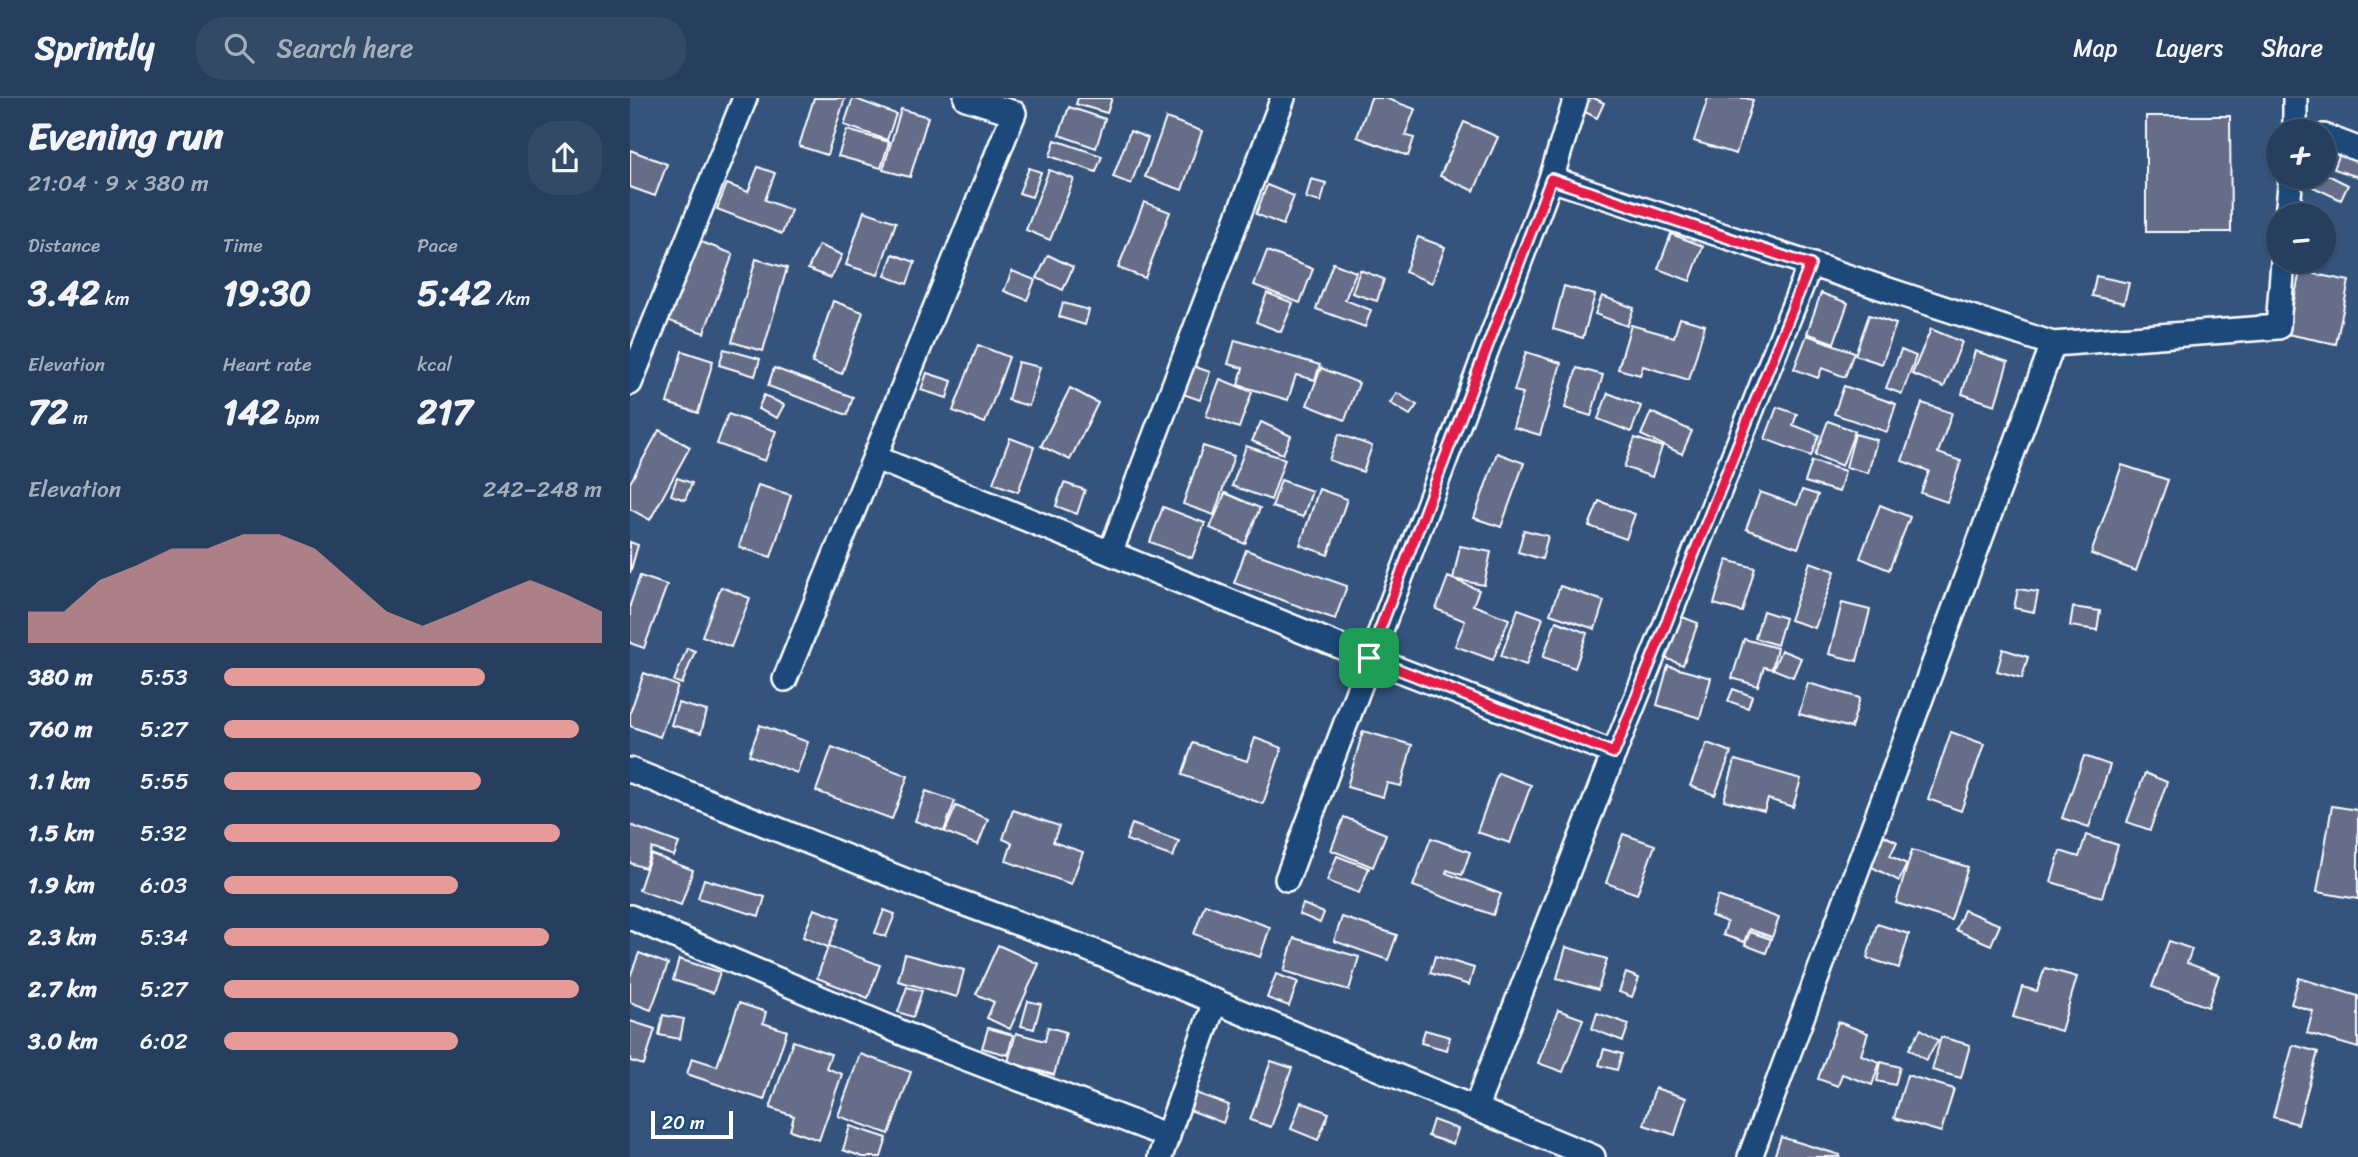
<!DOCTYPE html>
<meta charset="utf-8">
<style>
:root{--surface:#273f5e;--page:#334a67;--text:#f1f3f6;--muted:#a4afbc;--line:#435873;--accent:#e69b98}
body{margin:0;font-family:Sriracha,sans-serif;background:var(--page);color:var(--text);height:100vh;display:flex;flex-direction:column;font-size:26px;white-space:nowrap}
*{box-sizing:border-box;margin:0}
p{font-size:23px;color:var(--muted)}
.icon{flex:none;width:38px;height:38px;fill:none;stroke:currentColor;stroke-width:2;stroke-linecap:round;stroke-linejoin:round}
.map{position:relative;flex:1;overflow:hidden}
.details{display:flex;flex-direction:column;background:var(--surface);width:630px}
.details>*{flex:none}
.buttons{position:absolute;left:1636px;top:21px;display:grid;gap:14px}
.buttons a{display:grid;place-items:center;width:70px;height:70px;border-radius:50%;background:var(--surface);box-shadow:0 2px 5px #0004,0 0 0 2px var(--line);font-size:35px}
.scale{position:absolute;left:21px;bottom:18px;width:82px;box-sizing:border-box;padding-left:7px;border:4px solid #fff;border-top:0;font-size:19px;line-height:24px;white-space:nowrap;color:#fff;-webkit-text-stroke:5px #1f4a7a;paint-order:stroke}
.pin{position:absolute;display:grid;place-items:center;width:60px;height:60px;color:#fff;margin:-30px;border-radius:14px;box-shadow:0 4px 10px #0006}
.round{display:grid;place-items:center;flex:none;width:74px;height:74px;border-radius:28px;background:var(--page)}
.headline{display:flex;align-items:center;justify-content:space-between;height:119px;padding:0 28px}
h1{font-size:38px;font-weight:700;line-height:52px}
.metrics{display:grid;grid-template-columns:repeat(3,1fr);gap:10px;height:119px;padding:7px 28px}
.metrics div{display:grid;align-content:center}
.metrics b{font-size:35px;font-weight:700}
.metrics small{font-size:19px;font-weight:400}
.metrics p{font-size:19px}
.chart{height:196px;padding:14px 28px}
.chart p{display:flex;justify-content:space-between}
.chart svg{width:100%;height:126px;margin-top:7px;fill:var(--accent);opacity:.7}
ul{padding:0 28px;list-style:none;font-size:23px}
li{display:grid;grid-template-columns:112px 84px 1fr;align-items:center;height:52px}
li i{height:18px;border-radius:9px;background:var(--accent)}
header{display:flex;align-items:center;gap:42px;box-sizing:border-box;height:98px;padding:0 35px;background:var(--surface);border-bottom:2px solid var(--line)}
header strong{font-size:33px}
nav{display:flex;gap:38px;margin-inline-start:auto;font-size:24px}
.search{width:490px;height:63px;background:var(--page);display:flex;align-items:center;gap:18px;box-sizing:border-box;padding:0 24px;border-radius:28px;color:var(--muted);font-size:26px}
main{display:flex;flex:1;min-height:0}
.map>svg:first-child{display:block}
.building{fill:#656d89;stroke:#fff;stroke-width:2}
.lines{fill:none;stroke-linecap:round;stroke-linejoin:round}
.street-casing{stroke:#fff;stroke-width:28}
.street{stroke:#1f4a7a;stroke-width:23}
.route-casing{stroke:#fff;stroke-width:14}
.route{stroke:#e11d48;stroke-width:9}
</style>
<header>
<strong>Sprintly</strong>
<div class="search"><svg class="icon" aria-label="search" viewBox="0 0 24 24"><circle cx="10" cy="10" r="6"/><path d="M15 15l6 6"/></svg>Search here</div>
<nav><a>Map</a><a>Layers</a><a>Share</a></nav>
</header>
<main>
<section class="details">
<div class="headline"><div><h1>Evening run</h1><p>21:04 · 9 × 380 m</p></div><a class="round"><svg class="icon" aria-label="share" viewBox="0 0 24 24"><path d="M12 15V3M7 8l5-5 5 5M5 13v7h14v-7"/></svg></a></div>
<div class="metrics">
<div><p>Distance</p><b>3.42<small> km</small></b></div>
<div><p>Time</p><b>19:30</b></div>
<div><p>Pace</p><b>5:42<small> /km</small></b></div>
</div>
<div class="metrics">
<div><p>Elevation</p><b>72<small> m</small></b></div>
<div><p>Heart rate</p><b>142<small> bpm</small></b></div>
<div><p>kcal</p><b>217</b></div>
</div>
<div class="chart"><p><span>Elevation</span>242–248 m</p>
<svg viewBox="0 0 160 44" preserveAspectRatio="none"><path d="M0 44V33L10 33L20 22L30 17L40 11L50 11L60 6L70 6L80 11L90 22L100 33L110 38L120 33L130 27L140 22L150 27L160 33V44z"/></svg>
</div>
<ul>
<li><b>380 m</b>5:53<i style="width:69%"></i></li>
<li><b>760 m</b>5:27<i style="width:94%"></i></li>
<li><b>1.1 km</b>5:55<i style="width:68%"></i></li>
<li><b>1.5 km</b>5:32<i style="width:89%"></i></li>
<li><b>1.9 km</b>6:03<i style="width:62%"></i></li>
<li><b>2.3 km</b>5:34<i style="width:86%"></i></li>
<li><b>2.7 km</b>5:27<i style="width:94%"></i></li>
<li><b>3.0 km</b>6:02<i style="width:62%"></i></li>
</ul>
</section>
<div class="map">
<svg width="1728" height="1059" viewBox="0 0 1728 1059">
<rect width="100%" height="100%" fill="#34547e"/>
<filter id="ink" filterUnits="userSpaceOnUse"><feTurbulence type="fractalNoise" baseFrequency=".0143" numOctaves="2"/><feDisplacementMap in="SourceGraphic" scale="14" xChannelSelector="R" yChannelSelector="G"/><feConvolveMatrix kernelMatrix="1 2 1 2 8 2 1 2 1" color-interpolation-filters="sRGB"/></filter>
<g filter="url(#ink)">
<!-- building -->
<g class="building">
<path d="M184 0H215L197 57 169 48Z"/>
<path d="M223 0 266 16 257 42 214 27Z"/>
<path d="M448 0H482L477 15 446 6Z"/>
<path d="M741 0H755L785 11 775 37 784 40 778 58 727 39Z"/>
<path d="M957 0H964L974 5 967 20 951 12Z"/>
<path d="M1078 0H1115L1123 2 1106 56 1064 43Z"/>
<path d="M439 9 475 21 466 50 429 37Z"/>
<path d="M271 11 298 19 280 79 253 72Z"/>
<path d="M1516 18H1600L1601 134H1516Z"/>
<path d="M536 20 572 33 552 92 515 79Z"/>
<path d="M834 24 868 39 844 93 810 78Z"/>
<path d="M217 32 259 44 251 70 208 58Z"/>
<path d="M500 33 518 40 501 86 483 79Z"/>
<path d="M425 42 472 58 466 74 420 58Z"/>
<path d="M1712 50 1728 56V79L1704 71Z"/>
<path d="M0 52 37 66 25 98 0 89Z"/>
<path d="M128 69 145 75 135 102 161 112 152 136 87 111 97 86 118 94Z"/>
<path d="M399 70 411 74 402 99 389 95Z"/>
<path d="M419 72 444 81 420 142 396 132Z"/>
<path d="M1694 75 1718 87 1711 102 1681 88 1685 79H1694Z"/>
<path d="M681 81 696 85 691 104 676 100Z"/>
<path d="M637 87 664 98 653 127 626 116Z"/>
<path d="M514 104 540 114 515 180 488 170Z"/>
<path d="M234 113 266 124 248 177 216 167Z"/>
<path d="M1041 136 1073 148 1060 183 1028 171Z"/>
<path d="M788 139 815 149 802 185 775 174Z"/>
<path d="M66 142 103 156 74 235 37 222Z"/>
<path d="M189 147 212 157 201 180 178 171Z"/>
<path d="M637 153 683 171 670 205 624 187Z"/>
<path d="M263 156 285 164 277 186 255 178Z"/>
<path d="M418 157 443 169 433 192 407 180Z"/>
<path d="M126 161 157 170 133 253 102 244Z"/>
<path d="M703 165 726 174 715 202 741 212 735 229 686 211Z"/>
<path d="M730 172 754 181 747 203 722 195Z"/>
<path d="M382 173 405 182 397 202 374 193Z"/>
<path d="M1670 173 1719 183 1706 246 1657 236Z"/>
<path d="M1466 178 1499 185 1494 205 1462 198Z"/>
<path d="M934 188 965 197 953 240 923 231Z"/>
<path d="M637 195 663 205 651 234 626 224Z"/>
<path d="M1191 195 1218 205 1204 245 1177 235Z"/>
<path d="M972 198 1004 210 997 228 965 216Z"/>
<path d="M203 203 233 214 212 276 182 265Z"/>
<path d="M433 205 459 212 455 227 429 219Z"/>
<path d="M1239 217 1266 226 1252 266 1225 257Z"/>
<path d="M1050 220 1075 227 1059 282 1013 268 1010 277 988 271 1001 227 1044 239Z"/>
<path d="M1301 231 1332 244 1314 289 1282 276Z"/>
<path d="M1177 237 1224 254 1215 279 1192 270 1188 280 1164 271Z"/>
<path d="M605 242 690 267 685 282 666 277 658 302 608 287 613 270 598 266Z"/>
<path d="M348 247 379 259 355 325 323 313Z"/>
<path d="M94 251 130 261 125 278 89 267Z"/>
<path d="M1271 252 1286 258 1272 296 1256 290Z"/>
<path d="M52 253 83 263 68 315 37 305Z"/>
<path d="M1345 253 1378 264 1365 307 1332 296Z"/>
<path d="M896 254 931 265 910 337 883 329 893 295 884 293Z"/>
<path d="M388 264 410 269 399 308 378 302Z"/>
<path d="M563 268 580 274 570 302 553 296Z"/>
<path d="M144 270 223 299 217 317 138 288Z"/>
<path d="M691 270 729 285 715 322 677 307Z"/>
<path d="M947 270 973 277 961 318 935 310Z"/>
<path d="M297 275 322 283 317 300 291 292Z"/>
<path d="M590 281 622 294 609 330 576 318Z"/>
<path d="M1214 288 1266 306 1257 334 1204 316Z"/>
<path d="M440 290 468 305 440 362 411 348Z"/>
<path d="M767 295 787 307 780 317 760 305Z"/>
<path d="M978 295 1011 308 1001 334 968 321Z"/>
<path d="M134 297 154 307 147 320 128 311Z"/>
<path d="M1292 305 1322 315 1308 355 1331 363 1317 404 1291 395 1299 373 1272 363Z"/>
<path d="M1147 309 1167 316 1163 327 1189 337 1181 358 1135 341Z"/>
<path d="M1021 314 1062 333 1052 356 1011 337Z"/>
<path d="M98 316 146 333 135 363 87 346Z"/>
<path d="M1198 323 1225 333 1212 368 1185 357Z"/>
<path d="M631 324 661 338 653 356 622 343Z"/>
<path d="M29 332 60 349 20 422 0 411V385Z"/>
<path d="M709 336 742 348 733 374 699 362Z"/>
<path d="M1225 336 1247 342 1238 375 1216 369Z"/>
<path d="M380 340 404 349 388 394 363 385Z"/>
<path d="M1005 340 1032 349 1022 379 994 369Z"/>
<path d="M573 348 604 358 584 417 553 406Z"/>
<path d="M616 348 655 361 641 402 602 388Z"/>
<path d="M867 355 894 365 871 429 844 420Z"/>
<path d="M1182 363 1215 373 1209 394 1175 384Z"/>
<path d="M1492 367 1538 382 1506 473 1461 456Z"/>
<path d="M47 380 62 385 55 402 41 397Z"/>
<path d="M651 382 682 393 673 419 642 409Z"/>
<path d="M434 385 455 392 447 416 426 408Z"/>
<path d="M128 387 161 397 141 459 109 449Z"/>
<path d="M689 391 717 401 698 457 670 447Z"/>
<path d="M1172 392 1188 397 1168 450 1116 431 1130 394 1167 407Z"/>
<path d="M595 395 630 410 615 446 580 430Z"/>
<path d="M969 403 1005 416 996 441 959 428Z"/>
<path d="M1250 407 1280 419 1259 472 1230 460Z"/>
<path d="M533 409 575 425 562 460 520 444Z"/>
<path d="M894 432 918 438 912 461 888 454Z"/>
<path d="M0 444 8 447 0 475Z"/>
<path d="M830 448 861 454 854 487 823 481Z"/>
<path d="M616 452 717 488 705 521 604 485Z"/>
<path d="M1097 462 1125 470 1112 514 1084 506Z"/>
<path d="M1180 464 1205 473 1185 530 1160 522Z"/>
<path d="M10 478 37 487 14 550 0 545V507Z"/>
<path d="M818 479 849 492 843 507 879 521 863 562 825 548 835 523 806 511Z"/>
<path d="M930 488 974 503 965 531 920 516Z"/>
<path d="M91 489 120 500 101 549 72 538Z"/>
<path d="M1388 491 1408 494 1404 514 1384 510Z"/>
<path d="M1212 505 1240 512 1227 563 1199 556Z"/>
<path d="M1443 509 1470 513 1467 532 1440 528Z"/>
<path d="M888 511 913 520 896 567 871 558Z"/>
<path d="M1133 513 1155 520 1147 547 1125 540Z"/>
<path d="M1047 517 1068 525 1053 567 1032 559Z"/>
<path d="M926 523 957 535 945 570 913 559Z"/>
<path d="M1114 541 1147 550 1142 571 1134 569 1128 588 1102 580Z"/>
<path d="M57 550 65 553 52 586 44 583Z"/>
<path d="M1373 551 1398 559 1392 580 1367 573Z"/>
<path d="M1151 552 1171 560 1163 579 1143 571Z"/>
<path d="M1038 568 1081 580 1070 620 1027 607Z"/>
<path d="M14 575 48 588 30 639 0 628V615Z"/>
<path d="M1178 585 1230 600 1221 630 1169 616Z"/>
<path d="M1103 591 1122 598 1118 610 1098 603Z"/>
<path d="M48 605 77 613 71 635 41 627Z"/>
<path d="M130 627 178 644 167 675 119 657Z"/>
<path d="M733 633 782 647 771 688 757 685 753 699 717 689Z"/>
<path d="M1321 634 1354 646 1331 713 1298 701Z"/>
<path d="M625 640 652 650 633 706 552 677 563 645 617 663Z"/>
<path d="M1077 645 1101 654 1085 697 1060 688Z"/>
<path d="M202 649 278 678 262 721 186 693Z"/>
<path d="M1454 658 1480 667 1459 729 1432 720Z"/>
<path d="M1105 662 1171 681 1163 709 1138 701 1134 713 1094 702Z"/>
<path d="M868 675 901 687 880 745 847 734Z"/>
<path d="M1515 675 1537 684 1520 732 1497 724Z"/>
<path d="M296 693 325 703 314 733 285 723Z"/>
<path d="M326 708 358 721 348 747 315 734Z"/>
<path d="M1702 708 1728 712V801L1687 794Z"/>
<path d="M383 712 429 728 423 744 453 754 441 786 376 763 382 745 373 741Z"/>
<path d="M714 719 756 736 743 769 701 752Z"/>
<path d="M502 726 549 743 543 759 496 742Z"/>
<path d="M0 727 49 745 44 758 22 750 15 770 0 765Z"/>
<path d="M1249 735 1267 744 1260 758 1277 766 1269 783 1234 765Z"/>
<path d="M993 736 1025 747 1007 796 976 785Z"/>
<path d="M1456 737 1488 747 1472 799 1421 784 1430 753 1449 759Z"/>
<path d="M801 740 840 754 832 777 817 772 816 775 871 796 863 817 783 788Z"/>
<path d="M1282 752 1338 769 1321 822 1266 805Z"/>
<path d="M21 756 63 772 51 807 9 792Z"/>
<path d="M707 758 739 770 729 795 697 783Z"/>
<path d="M74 781 135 799 129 818 68 800Z"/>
<path d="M1088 798 1149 820 1142 839 1119 831 1114 844 1093 837 1097 824 1081 818Z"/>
<path d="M575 806 640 829 630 859 564 836Z"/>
<path d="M673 806 694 815 690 825 669 816Z"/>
<path d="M184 811 210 820 199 848 250 867 238 900 187 880 198 849 173 839Z"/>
<path d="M254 812 265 816 256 839 245 835Z"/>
<path d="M1334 812 1370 827 1361 847 1326 832Z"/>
<path d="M712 819 767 837 758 862 704 843Z"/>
<path d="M1247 826 1279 836 1269 870 1237 860Z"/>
<path d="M1120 834 1141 841 1136 855 1115 847Z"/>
<path d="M664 840 729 859 719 892 654 873Z"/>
<path d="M1539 843 1562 851 1557 865 1589 877 1578 909 1522 889Z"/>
<path d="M368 847 409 866 380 931 357 920 364 904 346 896Z"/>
<path d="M936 849 977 861 968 892 927 880Z"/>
<path d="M9 855 38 866 21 912 0 904V879Z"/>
<path d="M275 856 334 872 327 899 268 883Z"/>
<path d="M805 858 844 870 839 887 800 875Z"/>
<path d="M49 861 90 874 83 895 43 882Z"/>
<path d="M1415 870 1447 879 1431 933 1383 919 1392 889 1407 893Z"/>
<path d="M996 875 1009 880 1002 899 989 894Z"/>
<path d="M646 876 668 884 659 908 637 900Z"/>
<path d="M1669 880 1728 898V950L1677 935 1683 913 1661 906Z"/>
<path d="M277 889 292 893 283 919 268 914Z"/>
<path d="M398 903 411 906 404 931 391 928Z"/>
<path d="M109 905 136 914 133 925 157 933 134 1002 57 976 62 960 87 968Z"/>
<path d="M928 912 953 921 933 974 908 965Z"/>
<path d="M967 915 999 926 993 943 962 931Z"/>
<path d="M33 917 54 921 50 941 29 937Z"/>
<path d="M0 923 25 931 14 967 0 963Z"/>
<path d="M1208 924 1238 935 1231 957 1250 964 1242 987 1212 976 1208 988 1188 981Z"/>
<path d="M418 929 436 934 424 977 378 964 386 935 415 943Z"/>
<path d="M358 930 383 937 378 957 352 950Z"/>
<path d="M1291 931 1308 942 1296 962 1279 951Z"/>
<path d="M795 932 820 939 817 952 791 945Z"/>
<path d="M1311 939 1340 947 1331 980 1302 972Z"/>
<path d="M163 943 201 956 196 970 212 976 189 1042 160 1032 164 1018 140 1010Z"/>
<path d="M1663 947 1688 954 1668 1026 1643 1019Z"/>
<path d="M974 951 992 956 987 972 969 967Z"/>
<path d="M230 956 281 974 259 1036 208 1018Z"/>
<path d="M641 963 662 970 641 1029 620 1022Z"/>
<path d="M1251 964 1270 969 1265 987 1247 983Z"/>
<path d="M1277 977 1324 991 1311 1034 1264 1020Z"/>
<path d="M1025 990 1056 1000 1045 1037 1014 1027Z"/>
<path d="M563 994 599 1007 593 1025 557 1011Z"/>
<path d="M671 1004 699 1015 688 1042 661 1031Z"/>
<path d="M803 1022 828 1031 823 1046 798 1038Z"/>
<path d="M220 1028 257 1040 251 1059H233L213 1052Z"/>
<path d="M1151 1039 1210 1057V1059H1144Z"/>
</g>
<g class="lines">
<!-- street casing -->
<g class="street-casing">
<g id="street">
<path d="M1665 33V0"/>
<path d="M1694 38 1728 51"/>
<path d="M921 81 1423 246"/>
<path d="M1657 117 1661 79"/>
<path d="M0 285 115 0"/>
<path d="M246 360 739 560 984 655"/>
<path d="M481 453 653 0"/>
<path d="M155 581 384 15 336 0"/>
<path d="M0 672 311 797 458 851 963 1059"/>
<path d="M657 781 921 81 946 0"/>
<path d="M0 819 296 945 538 1038"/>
<path d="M846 1009 984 655 1180 167"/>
<path d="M530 1059 585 903"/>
<path d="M1120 1059 1423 246 1648 229 1653 163"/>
</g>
</g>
<!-- street -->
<use href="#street" class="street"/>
</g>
</g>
<g class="lines" filter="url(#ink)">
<!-- route casing -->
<g class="route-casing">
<path id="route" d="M921 81 1180 167 984 655 739 560Z"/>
</g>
<!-- route -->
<use href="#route" class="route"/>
</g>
</svg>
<div class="buttons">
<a>+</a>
<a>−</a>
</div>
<div class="scale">20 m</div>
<div class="pin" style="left:739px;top:560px;background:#1e9e55"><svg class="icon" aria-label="arrive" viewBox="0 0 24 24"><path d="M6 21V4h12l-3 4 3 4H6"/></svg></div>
</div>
</main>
